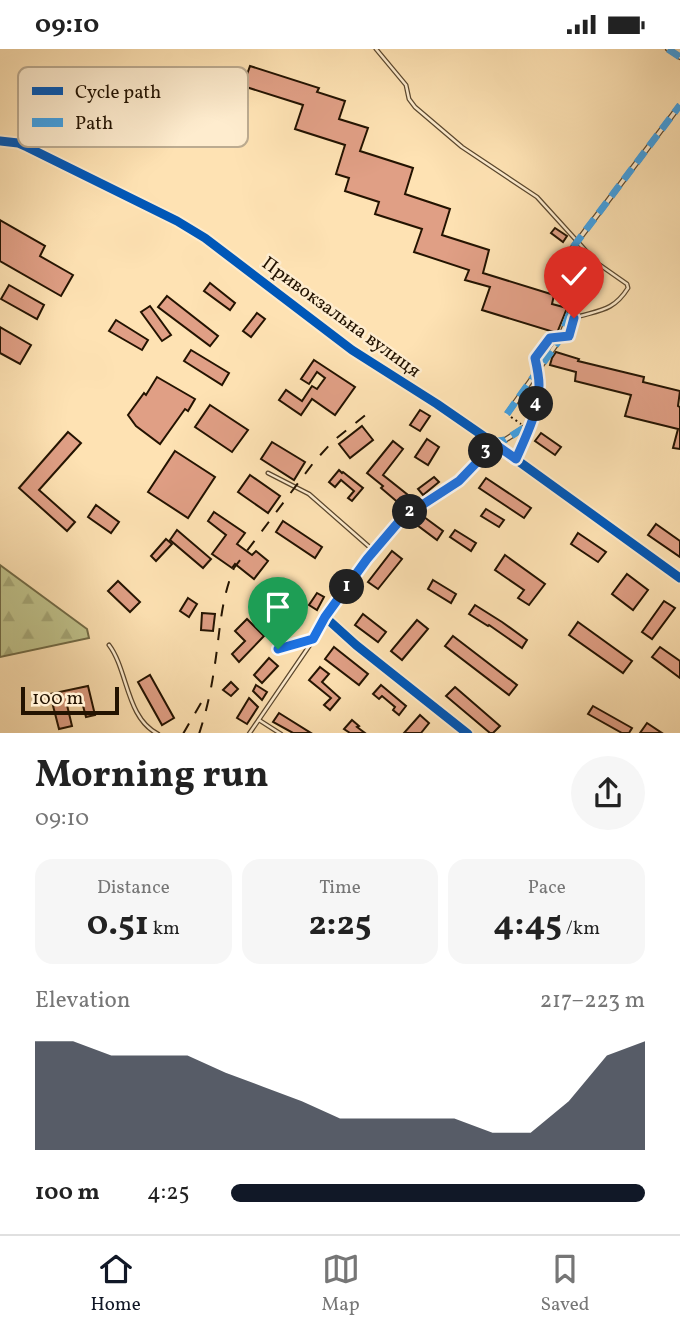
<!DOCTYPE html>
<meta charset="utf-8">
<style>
:root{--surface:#fff;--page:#f6f6f6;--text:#222;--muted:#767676;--line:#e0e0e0;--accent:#111827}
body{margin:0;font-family:Vollkorn,serif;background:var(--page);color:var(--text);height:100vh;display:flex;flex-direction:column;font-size:26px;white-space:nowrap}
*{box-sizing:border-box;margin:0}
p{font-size:23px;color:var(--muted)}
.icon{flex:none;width:38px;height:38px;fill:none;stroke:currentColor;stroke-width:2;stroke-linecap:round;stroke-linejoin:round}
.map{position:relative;height:684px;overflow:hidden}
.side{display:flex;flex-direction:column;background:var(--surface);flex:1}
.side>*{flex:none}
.scale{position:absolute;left:21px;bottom:18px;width:98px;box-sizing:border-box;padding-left:7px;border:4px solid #231301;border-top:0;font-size:19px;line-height:24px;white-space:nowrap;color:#231301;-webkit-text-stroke:5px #feecce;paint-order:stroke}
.pin{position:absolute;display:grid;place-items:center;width:60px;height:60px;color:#fff;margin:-72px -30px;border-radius:50% 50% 50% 0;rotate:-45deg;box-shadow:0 0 7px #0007}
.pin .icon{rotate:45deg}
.km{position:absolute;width:35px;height:35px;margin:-18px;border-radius:50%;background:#222;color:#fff;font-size:19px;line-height:35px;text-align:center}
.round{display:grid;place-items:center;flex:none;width:74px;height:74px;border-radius:37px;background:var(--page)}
.headline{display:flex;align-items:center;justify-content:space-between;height:119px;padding:0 35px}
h1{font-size:38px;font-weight:700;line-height:52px}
.stats{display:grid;grid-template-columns:repeat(3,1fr);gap:10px;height:119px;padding:7px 35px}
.stats div{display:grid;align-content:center;border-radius:18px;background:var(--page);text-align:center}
.stats b{font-size:35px;font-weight:700}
.stats small{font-size:19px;font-weight:400}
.stats p{font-size:19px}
.chart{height:196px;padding:14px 35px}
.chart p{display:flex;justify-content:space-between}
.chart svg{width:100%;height:126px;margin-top:7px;fill:var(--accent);opacity:.7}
ul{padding:0 35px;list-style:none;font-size:23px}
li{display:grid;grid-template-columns:112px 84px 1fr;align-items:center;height:52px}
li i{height:18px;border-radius:9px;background:var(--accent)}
.status{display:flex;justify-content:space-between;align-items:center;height:49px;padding:0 35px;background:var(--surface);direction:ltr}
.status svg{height:19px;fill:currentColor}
.menu{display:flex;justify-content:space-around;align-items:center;height:98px;border-top:2px solid var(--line);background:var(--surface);font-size:19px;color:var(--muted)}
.menu a{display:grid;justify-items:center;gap:4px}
.menu .current{color:var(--accent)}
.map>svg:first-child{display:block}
.forest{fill:url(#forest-firs);stroke:#726b46;stroke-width:2}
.building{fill:#e09f85;stroke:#231301;stroke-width:2}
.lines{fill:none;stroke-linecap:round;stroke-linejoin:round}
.service-casing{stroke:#5a472e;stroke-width:5}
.pedestrian-casing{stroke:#5a472e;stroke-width:6}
.minor-casing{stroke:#5a472e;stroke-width:8}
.path{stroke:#231301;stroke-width:2;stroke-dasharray:2 3.5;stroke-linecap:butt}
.service{stroke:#feecce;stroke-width:2.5}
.pedestrian{stroke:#feecce;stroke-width:3.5}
.minor{stroke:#feecce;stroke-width:5}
.rail{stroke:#231301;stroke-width:2;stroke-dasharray:12 12;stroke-linecap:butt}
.pedestrian-bridge-casing{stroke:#5a472e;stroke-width:6;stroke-linecap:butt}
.pedestrian-bridge{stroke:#feecce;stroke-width:3.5}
.quiet{stroke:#3ea2e9;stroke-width:7;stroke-dasharray:14 7;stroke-linecap:butt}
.cycleway-casing{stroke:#feecce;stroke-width:13}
.cycleway{stroke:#0057b8;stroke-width:9}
.route-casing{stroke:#fff;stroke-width:14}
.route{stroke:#1a73e8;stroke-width:9}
.labels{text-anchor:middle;stroke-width:5;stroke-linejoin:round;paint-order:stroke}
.street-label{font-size:19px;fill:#231301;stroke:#feecce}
.key{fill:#feecce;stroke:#bcab90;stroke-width:2}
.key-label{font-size:19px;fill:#231301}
</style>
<div class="status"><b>09:10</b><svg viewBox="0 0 49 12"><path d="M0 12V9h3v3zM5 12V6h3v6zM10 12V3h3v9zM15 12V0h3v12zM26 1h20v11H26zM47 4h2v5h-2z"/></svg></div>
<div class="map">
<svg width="680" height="685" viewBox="0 0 680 685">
<defs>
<pattern id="forest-firs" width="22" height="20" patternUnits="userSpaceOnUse" patternTransform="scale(1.75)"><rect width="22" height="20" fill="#c0c38c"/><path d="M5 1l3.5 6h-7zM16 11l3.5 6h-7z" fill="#a5a777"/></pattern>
</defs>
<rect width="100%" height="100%" fill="#fee2b3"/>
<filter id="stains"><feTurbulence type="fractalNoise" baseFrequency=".00286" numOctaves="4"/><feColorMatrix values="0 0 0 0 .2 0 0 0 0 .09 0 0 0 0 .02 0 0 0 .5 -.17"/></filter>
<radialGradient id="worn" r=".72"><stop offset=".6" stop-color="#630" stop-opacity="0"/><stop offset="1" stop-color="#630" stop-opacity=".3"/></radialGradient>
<!-- forest -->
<path class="forest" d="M0 516 87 580 89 589 0 608Z"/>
<!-- building -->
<g class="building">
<path d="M250 17 319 39 317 43 345 52 339 70 368 79 360 102 413 119 405 145 450 160 442 186 489 201 483 224 554 246 552 255 567 259 557 284 482 261 490 238 465 231 469 221 414 203 422 180 375 165 379 153 345 142 349 129 336 125 345 96 295 80 303 56 243 37Z"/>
<path d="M0 171 45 197 40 207 73 226 61 247 0 212Z"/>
<path d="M555 179 567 187 563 193 551 184Z"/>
<path d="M210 234 235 254 230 261 204 242Z"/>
<path d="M9 236 44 256 37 270 1 250Z"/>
<path d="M167 247 218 287 210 297 158 258Z"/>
<path d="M150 257 171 286 162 292 141 263Z"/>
<path d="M257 264 265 270 251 288 243 282Z"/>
<path d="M116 271 148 291 142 301 109 282Z"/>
<path d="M0 278 31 296 20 315 0 304Z"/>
<path d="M191 301 229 324 222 336 184 312Z"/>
<path d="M556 303 579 310 578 312 644 328 643 333 680 342 678 357 680 358V400L673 399 678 380 625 367 631 346 575 332 576 323 550 316 552 309Z"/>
<path d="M314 311 355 338 335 366 312 350 301 366 279 351 286 341 302 352 312 337 317 340 325 329 317 323 309 335 301 330Z"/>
<path d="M157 328 195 350 188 362 185 360 160 395 136 377 128 366 144 344 146 346Z"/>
<path d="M210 356 248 381 232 403 195 378Z"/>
<path d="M420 361 430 367 420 382 410 376Z"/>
<path d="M362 377 373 391 350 409 339 395Z"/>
<path d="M68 383 81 394 39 441 75 473 67 482 19 439Z"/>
<path d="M541 384 561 398 555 406 535 392Z"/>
<path d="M427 390 439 398 428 416 415 408Z"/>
<path d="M393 392 403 400 383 426 408 446 401 456 381 439 383 437 367 424Z"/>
<path d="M272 393 305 413 294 431 261 410Z"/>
<path d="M175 402 215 428 188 469 148 443Z"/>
<path d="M339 421 342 424 343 423 363 439 352 452 348 449 354 442 341 431 335 438 329 433Z"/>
<path d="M250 426 280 447 268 464 238 443Z"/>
<path d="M434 428 439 433 423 446 418 440Z"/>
<path d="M486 429 531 459 524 469 479 439Z"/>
<path d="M96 456 119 473 111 484 88 468Z"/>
<path d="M486 460 504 471 499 478 481 467Z"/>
<path d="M214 463 245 484 237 495 252 506 256 502 268 512 254 530 235 515 232 519 212 505 226 486 208 472Z"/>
<path d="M420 465 443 482 437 491 413 473Z"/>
<path d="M283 472 322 498 315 509 276 483Z"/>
<path d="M656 475 680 492V508L648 486Z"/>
<path d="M177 481 211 510 203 519 170 491Z"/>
<path d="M455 481 476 494 471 502 450 488Z"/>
<path d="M578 484 606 503 598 513 571 495Z"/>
<path d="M166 490 172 495 156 512 151 507Z"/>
<path d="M392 502 402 510 378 540 368 533Z"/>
<path d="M505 506 545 535 529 556 518 549 524 541 495 521Z"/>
<path d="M627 525 648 541 633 561 612 545Z"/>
<path d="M433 531 456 545 451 554 428 540Z"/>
<path d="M118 532 140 553 130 563 108 542Z"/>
<path d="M317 544 324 548 317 561 309 556Z"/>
<path d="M188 549 197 555 189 568 180 562Z"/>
<path d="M664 552 675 559 652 590 642 583Z"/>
<path d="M475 556 502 573 527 591 522 599 489 576 488 577 469 565Z"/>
<path d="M202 564 215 565 213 582 201 581Z"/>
<path d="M363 565 386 583 378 593 355 576Z"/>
<path d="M247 570 264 587 239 613 232 605 245 592 235 582Z"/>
<path d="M417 571 428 580 402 611 391 602Z"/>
<path d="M578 573 632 612 623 624 569 586Z"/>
<path d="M453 587 517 636 509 646 445 597Z"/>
<path d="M334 598 368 625 359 636 325 610Z"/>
<path d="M660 598 680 612V629L652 608Z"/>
<path d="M269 609 278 617 262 634 254 626Z"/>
<path d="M320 618 329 625 322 633 340 649 330 661 324 656 331 649 309 631Z"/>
<path d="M150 626 174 669 162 676 138 633Z"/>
<path d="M231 633 238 640 231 647 223 641Z"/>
<path d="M256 636 267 643 262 651 253 642Z"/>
<path d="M381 636 406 657 399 666 393 661 395 658 382 647 379 650 373 645Z"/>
<path d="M88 637 95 666 86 668 82 653 67 656 72 677 59 680 50 645Z"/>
<path d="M455 638 500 677 493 684H490L446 647Z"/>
<path d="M249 649 258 658 247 675 237 669Z"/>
<path d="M593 657 632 679 629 684H622L588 665Z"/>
<path d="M279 664 311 684H293L273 673Z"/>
<path d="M420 666 429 674 421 684H404Z"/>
<path d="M352 671 359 677 357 678 365 684H350L344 680Z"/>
<path d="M647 674 662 684H640Z"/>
</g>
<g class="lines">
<!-- service casing -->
<g class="service-casing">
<g id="service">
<path d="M376 0 406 36 409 50 415 58 462 98 537 148 597 214 627 235 628 239C613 263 598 261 574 269L569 287 550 289 535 309C536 318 539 327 539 336 539 362 527 387 516 410"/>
<path d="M268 424 309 445 374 502"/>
<path d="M109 596C128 621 126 669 158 685"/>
<path d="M278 600 312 591"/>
<path d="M259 671 281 685"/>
<path d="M249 685 314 590 324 570"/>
</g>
</g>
<!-- pedestrian casing -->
<g class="pedestrian-casing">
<g id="pedestrian">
<path d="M668 0 680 8"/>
<path d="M494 393 505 391 525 378"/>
</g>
</g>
<!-- minor casing -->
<g class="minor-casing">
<g id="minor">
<path d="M0 92 18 94 27 98 177 172 205 189 352 301 437 355 492 393 680 529"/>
<path d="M468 685 356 596 325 568 367 510 402 469 459 431 481 409 492 393"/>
</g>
</g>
<!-- path -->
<path class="path" d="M511 368 521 375"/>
<!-- service -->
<use href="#service" class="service"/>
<!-- pedestrian -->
<use href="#pedestrian" class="pedestrian"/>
<!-- minor -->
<use href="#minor" class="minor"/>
<!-- rail -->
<g class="rail">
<path d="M183 685 201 654"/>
<path d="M199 685C206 664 211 642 214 621 220 585 220 553 234 519L314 413 333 392 373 360"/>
</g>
<!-- pedestrian-bridge casing -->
<g class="pedestrian-bridge-casing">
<path id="pedestrian-bridge" d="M507 365 560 290 576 247 549 230 680 56"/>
</g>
<!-- pedestrian-bridge -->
<use href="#pedestrian-bridge" class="pedestrian-bridge"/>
<!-- quiet -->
<g class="quiet">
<path d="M668 0 680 8"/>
<path d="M507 365 560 290 576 247 549 230 680 56"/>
<path d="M492 393 505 391 525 378"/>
</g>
<!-- cycleway casing -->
<g class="cycleway-casing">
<g id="cycleway">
<path d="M0 92 18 94 27 98 177 172 205 189 352 301 437 355 492 393 680 529"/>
<path d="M468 685 356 596 325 568 367 510 402 469 459 431 481 409 492 393"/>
</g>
</g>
<!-- cycleway -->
<use href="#cycleway" class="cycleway"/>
</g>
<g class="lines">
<!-- route casing -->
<g class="route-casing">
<path id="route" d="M278 600 313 590 325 568 367 510 402 469 459 432 481 409 492 393 516 410C526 387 539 362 539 336 539 327 537 318 535 309L550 289 569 287 574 269"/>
</g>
<!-- route -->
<use href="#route" class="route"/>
</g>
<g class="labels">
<!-- street labels -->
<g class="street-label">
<text transform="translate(342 267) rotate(36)" y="7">Привокзальна вулиця</text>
</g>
</g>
<!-- legend -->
<rect x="18" y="18" width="230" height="80" rx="10" class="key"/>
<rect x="32" y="38" width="31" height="8" fill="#0057b8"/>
<rect x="32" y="69" width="31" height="9" fill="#3ea2e9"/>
<g class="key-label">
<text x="75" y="49">Cycle path</text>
<text x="75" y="80">Path</text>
</g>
<rect width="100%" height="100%" filter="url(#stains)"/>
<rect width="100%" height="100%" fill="url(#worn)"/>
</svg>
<div class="scale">100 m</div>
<div class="pin" style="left:278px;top:600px;background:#1e9e55"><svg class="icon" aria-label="arrive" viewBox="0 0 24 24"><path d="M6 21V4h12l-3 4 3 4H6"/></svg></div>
<div class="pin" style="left:574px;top:269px;background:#d93025"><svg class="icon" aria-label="check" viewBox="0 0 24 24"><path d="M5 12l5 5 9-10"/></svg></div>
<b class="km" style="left:347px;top:538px">1</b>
<b class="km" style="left:410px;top:463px">2</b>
<b class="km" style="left:486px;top:402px">3</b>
<b class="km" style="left:536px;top:355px">4</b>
</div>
<section class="side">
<div class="headline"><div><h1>Morning run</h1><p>09:10</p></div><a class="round"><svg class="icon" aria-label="share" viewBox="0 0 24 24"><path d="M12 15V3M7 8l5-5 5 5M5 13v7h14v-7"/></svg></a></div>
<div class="stats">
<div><p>Distance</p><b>0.51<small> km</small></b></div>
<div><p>Time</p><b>2:25</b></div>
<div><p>Pace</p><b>4:45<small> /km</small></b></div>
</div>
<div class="chart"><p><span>Elevation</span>217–223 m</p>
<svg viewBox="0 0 160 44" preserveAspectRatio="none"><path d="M0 44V6L10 6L20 11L30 11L40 11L50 17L60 22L70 27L80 33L90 33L100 33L110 33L120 38L130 38L140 27L150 11L160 6V44z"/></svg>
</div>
<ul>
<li><b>100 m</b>4:25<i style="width:100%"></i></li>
</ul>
</section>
<nav class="menu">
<a class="current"><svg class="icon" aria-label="home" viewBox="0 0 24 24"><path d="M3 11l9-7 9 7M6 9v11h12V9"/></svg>Home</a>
<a><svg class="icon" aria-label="map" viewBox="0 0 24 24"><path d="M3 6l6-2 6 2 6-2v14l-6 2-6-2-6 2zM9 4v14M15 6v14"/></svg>Map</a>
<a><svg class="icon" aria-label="saved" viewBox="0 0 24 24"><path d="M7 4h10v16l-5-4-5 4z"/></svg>Saved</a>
</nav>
